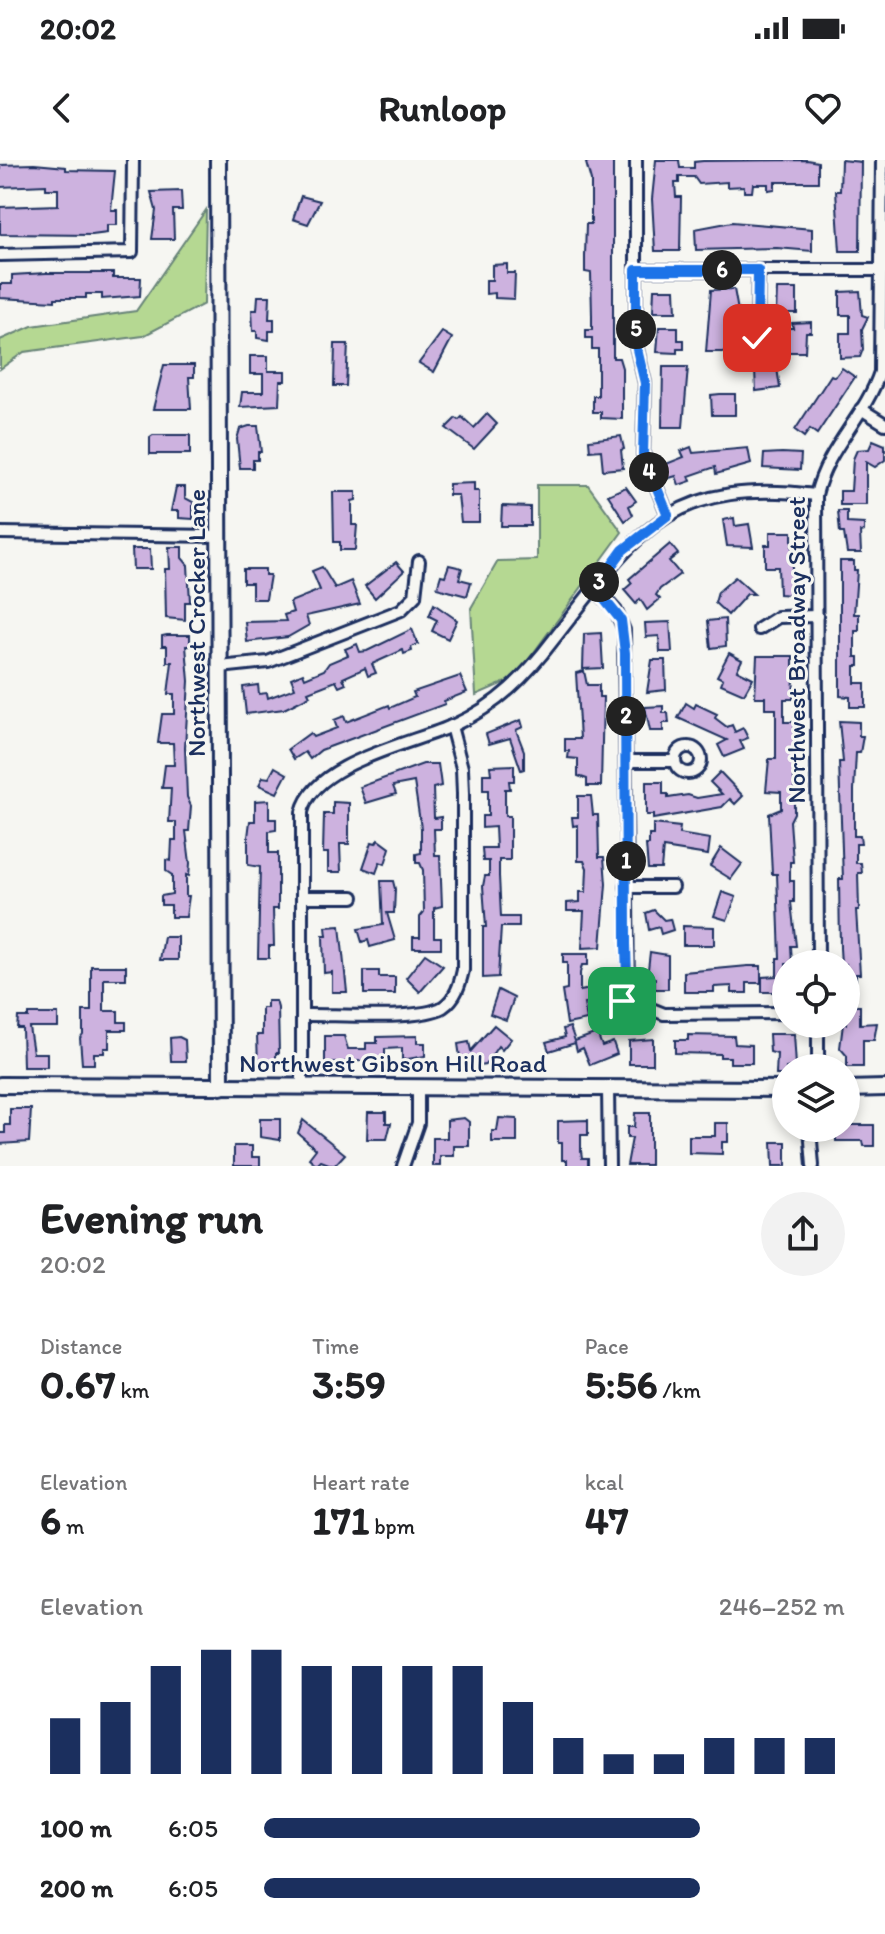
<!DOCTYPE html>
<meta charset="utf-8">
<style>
:root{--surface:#fff;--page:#f2f2f2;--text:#202124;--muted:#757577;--accent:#1b2f5e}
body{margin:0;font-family:Itim,sans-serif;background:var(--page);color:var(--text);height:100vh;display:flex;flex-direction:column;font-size:30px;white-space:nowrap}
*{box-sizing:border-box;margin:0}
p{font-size:26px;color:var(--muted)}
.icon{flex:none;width:44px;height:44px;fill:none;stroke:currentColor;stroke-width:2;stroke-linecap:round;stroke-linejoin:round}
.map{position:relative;height:1006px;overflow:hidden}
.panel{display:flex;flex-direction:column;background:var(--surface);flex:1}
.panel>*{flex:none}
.buttons{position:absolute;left:772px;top:790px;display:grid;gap:16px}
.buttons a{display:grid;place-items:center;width:88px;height:88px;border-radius:50%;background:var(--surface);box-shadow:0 4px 12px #0003;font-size:40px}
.pin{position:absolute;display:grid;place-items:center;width:68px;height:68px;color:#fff;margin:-34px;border-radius:16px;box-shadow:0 4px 12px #0006}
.km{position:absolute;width:40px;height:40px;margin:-20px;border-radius:50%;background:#222;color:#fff;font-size:22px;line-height:40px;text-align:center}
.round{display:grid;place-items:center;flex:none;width:84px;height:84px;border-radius:42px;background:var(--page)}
.headline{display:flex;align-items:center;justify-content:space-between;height:136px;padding:0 40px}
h1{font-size:44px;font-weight:700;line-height:60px}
.metrics{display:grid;grid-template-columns:repeat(3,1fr);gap:12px;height:136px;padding:8px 40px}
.metrics div{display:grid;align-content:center}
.metrics b{font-size:40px;font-weight:700}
.metrics small{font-size:22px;font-weight:400}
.metrics p{font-size:22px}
.chart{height:224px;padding:16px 40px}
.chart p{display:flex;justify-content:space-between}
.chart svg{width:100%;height:144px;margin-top:8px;stroke:var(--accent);stroke-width:6}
ul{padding:0 40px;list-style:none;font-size:26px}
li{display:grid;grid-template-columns:128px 96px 1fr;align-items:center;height:60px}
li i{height:20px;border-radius:10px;background:var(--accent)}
.status{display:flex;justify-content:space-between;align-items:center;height:56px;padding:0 40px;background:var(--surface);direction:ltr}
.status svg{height:22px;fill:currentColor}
header{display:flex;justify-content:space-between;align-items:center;height:104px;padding:0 40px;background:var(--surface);font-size:36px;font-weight:700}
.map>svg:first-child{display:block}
.green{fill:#b5d892;stroke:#688478;stroke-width:2}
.building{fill:#cdb2df;stroke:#1b2f5e;stroke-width:2}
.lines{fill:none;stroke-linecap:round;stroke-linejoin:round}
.street-casing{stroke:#1b2f5e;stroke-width:16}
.secondary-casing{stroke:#1b2f5e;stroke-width:20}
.street{stroke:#f6f6f2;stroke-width:10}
.secondary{stroke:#f6f6f2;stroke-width:14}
.route-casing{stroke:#fff;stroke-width:16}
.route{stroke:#1a73e8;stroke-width:10}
.labels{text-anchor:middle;stroke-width:6;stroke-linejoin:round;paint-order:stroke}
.street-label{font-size:26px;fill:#1b2f5e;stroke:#f6f6f2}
</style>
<div class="status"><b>20:02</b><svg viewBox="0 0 49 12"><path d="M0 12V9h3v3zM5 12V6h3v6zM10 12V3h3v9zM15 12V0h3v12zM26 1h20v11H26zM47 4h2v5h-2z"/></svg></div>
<header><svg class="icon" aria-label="back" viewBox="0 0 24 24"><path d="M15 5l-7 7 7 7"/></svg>Runloop<svg class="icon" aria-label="heart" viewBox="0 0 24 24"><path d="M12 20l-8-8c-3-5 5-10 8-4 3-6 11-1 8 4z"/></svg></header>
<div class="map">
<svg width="885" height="1006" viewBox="0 0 885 1006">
<rect width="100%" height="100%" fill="#f6f6f2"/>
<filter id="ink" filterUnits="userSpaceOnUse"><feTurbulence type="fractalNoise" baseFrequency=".0125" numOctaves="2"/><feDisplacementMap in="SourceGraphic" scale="16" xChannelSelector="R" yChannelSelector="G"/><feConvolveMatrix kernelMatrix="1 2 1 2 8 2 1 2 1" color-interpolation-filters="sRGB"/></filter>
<g filter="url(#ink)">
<!-- green -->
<g class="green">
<path d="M206 50 204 144 143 176 24 192 0 209V180L32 166 136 151Z"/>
<path d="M537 325H588L622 372 515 518 476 535 471 448 498 401 537 400Z"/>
</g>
<!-- building -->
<g class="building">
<path d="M591 0H613V198H619L622 208V259L601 258V252H593V236H598V189H592V178H586V170H592V156L591 113 585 112V96L586 64H591V21L586 3Z"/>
<path d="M656 0H679L680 8H694V2L703 1 807 0 818 2V22H775V29L768 30V24H753L752 32H744V26L727 27V22L699 24 694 17H679V23H675L676 37H681L680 91H655L652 39Z"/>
<path d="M841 0 861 2 860 91H840L836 31H840Z"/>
<path d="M34 4 66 7V10L115 11 111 50H117V65H107V73L92 75 0 74V47L58 45V29H46V25L0 27V5Z"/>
<path d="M181 31 182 50H173L174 79H152L156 50 151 32Z"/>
<path d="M301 36 320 41 308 64 293 59Z"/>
<path d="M732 62 812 69V91L777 88 696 90 695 69Z"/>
<path d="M507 104V113H515L514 139 495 138V133L486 134V120H492V105Z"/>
<path d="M46 113H113V118H141L140 136 102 139V134H86V138H55V141L0 138V124H12V115Z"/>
<path d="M654 129H675L676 152H653Z"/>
<path d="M734 129 738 151 737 155H728L727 192H706L711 130Z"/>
<path d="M777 129H797V153H776Z"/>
<path d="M860 131 862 155 868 157 862 169 863 189 860 197 840 198V173H850V155H840V132Z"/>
<path d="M258 136H270L269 159H274V171H269V180L257 178V171H253L252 150H257Z"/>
<path d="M811 162V172H806L805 192H784L783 168H793L792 163Z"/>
<path d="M659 167H678V180H684V189H677V193L657 192Z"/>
<path d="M442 172 452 178 434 212 419 203Z"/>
<path d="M335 184H348L346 226H334Z"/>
<path d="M250 196H268V211H285V221H280L279 245 240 247 242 232H263V214H250Z"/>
<path d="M164 205H194V217H189L191 249H153Z"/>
<path d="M663 207H688L683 267H662Z"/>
<path d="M772 208H777L780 228 756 231 755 210Z"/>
<path d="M842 208 855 217 817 274 810 269 804 277 795 270 831 215 835 217Z"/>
<path d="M720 234H735V255H712L711 235Z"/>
<path d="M487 254 497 264 474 289 446 268 456 258 459 260 462 257 474 268Z"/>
<path d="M249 266H258L261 292H258V300H253V308H240L237 279 240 269Z"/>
<path d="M153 275H190V294H150V277Z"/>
<path d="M621 276 624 289 621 290 623 308 603 310 601 290 590 291 589 280Z"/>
<path d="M873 280 885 285V300L875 307 866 302V345H840V331H851L853 299 857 290 869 289Z"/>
<path d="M691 287 693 293 748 288 751 304 716 314 715 307 689 316 691 321 679 325 676 316 666 319 661 306 684 297 681 291Z"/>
<path d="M782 293 801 294 800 310 763 308 764 294Z"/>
<path d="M474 323V331H479V362H461L458 335H449V324Z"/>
<path d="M176 327H185V338L193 342V359L179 358V351H171Z"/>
<path d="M626 327 636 341 629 346 633 355 625 361 608 335Z"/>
<path d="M333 332H356V340L352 341V365H357L355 390H340V382H334Z"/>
<path d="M502 346 530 347V366H501Z"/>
<path d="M838 351H847V363L864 364V371L860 372 861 393H847L844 373H840Z"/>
<path d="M734 358 735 366 749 364 753 387 727 386 723 360Z"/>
<path d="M770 372H792V435L779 434 778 407H765V385H770Z"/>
<path d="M670 384 678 394 669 401 680 414 660 429 656 435 660 439 647 450 640 439 636 444 624 430 632 423 629 419Z"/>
<path d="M169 387H182V398L188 405 190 442H185V460L166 458 165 409H170Z"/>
<path d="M132 389H150L151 409H133Z"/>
<path d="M840 401H854V410H857L854 454H859V471H855V497H859V506H855V523H865V547H850V537L840 536Z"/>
<path d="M396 402 404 411 375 438 365 426Z"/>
<path d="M449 405 462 408 459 419 471 422 467 436 437 428 441 415 445 416Z"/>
<path d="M322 407 335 428 351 421 360 444 306 456 309 465 288 477 247 482 245 462 286 461 284 455 293 452 290 442 320 430 312 411Z"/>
<path d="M243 409H265V415H270L266 439H252V423H243Z"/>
<path d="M735 417 754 434H747L728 455 715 443 718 432Z"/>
<path d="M434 444 457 460 448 479 432 471 437 460 429 456Z"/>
<path d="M725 459 726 486 711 488 708 461Z"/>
<path d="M670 462 672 492H660L659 476 646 477 645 463Z"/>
<path d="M412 469 418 484 411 487 412 491 404 494 403 490 372 504 376 513 368 516 365 508 343 518 346 524 339 527 336 521 308 532 310 536 284 549 246 554 243 527 258 525 259 534 267 533 268 538 295 528 291 518 303 513 305 518 324 510 329 503 348 495 345 489 357 484 360 492 367 491Z"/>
<path d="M601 473 603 508 583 509 584 474Z"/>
<path d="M167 475H190V486H186L189 521 185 587 187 637 191 646 189 671H186L190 703 189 716 186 715V736H189L186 757H171V745H161V736L172 734V715L166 711V700L171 701 172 680H176V662H169L171 628H162L165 605H174L173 583H158L162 554H174V534H168L172 502H167V486H162V476Z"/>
<path d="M729 493 742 500 737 510 753 518 744 534 721 524 723 519 717 516Z"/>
<path d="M757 496H793V509L809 508V516H794L793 539H784V562H794V653L790 661 793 702H790V721H794V742H791L796 786H791L792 804H786V832H762V817L777 816V798H780L777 714H772L769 654 781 649V632L766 631 769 599H776V549H765V537H755Z"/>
<path d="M652 500H665L666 530 647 532Z"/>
<path d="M584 511 587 525H599V537H603L601 626H587V619L578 616V599L568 598 569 591H565V579H580L576 513Z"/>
<path d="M460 516 467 532 444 541 445 544 321 590 310 599 305 592 294 599 288 589 310 573 313 577 337 568 334 560 344 556 346 562 389 545 390 548 415 537 413 532Z"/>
<path d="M686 543 694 548 696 544 717 554 715 558 727 567 732 565 735 572 743 568 748 578 740 581 744 589 724 597 718 585 727 580 678 558Z"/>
<path d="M663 546V553H668L669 563H663V571H650L645 547Z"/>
<path d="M521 560 523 567 516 570 524 591V609L521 610 510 578 489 584 486 574Z"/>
<path d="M839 561 859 562V576H863L860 593H856L854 630V676H860L861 684H856V703H861L862 713H858L859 750H856L860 814H856L855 846H860V864L877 863 874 880H863V907H847V896L840 888 843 864H846V804H841L840 788 839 719H843L839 602H843Z"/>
<path d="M423 604H438L440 618 441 626 433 628 434 658 441 657V669H434L435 695H440L442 746 434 748V777H441V788H413V777H420V757L424 752 423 710 420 703H416V694L421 693V668L414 622 393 626 396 634 366 643 360 627Z"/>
<path d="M514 605V621H509L510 629H505V656H510V700H499V716L501 757H519V767H501L498 817 483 818V767H486L483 726 485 716H489V701H483L482 688H496L495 667 482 668V656H488V630H483V614H491L490 606Z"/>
<path d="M275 607 287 614 277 633 259 625 263 617 269 618Z"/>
<path d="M720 612 743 636 735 644 730 639 722 647 653 659V655H646V622H663V634H668V638L688 635 697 638 722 634 710 622Z"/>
<path d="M578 636H591L593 655H598L599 697H604L606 724 601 787 582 788 584 751H567V743L580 742V732H586L587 708 584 701H578V665L573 666 572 657H578Z"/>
<path d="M269 640V659H276V670L269 671V693H278V749H273L274 786H269V798H258L260 707 248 705V677L250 661H255V641Z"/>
<path d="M333 642 349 643V684H340L341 712H328V693H323L324 654H333Z"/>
<path d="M653 664 680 667 679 674 710 679 708 695 663 688 661 709H648L646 685H649V675H653Z"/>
<path d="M378 679 390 688 385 704 380 702 376 713 363 708 372 682 376 683Z"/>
<path d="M721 688 742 704 731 719 710 706Z"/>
<path d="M381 721H393L395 729 394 753H387L395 780 370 787 368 780 362 782 358 769 383 765Z"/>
<path d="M722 732 736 737 727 760 714 756Z"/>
<path d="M654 750 664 760 670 759 673 770 661 774 659 767 649 770 646 753Z"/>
<path d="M340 766 347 832H332V812L324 813 323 776H327L326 767Z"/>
<path d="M683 766 714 767V785H683Z"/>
<path d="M164 777H178V800H160Z"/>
<path d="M650 792 668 795V829H655V818H647Z"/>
<path d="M425 794 443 806 420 832 406 818Z"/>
<path d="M563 794H588V805H582L580 813V831L591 829 593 843 584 844 587 860 567 864 562 831 567 830V803H563Z"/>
<path d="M91 806H126V819H104V851H118V862H126V870H109V888H104V893H94V904H82L80 878 83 874V851H91Z"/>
<path d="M748 806H761V823H747V833H732V826L714 827V832H684V812Z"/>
<path d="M364 811H379V817H395V834H364Z"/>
<path d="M498 830 514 838 506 860 490 854Z"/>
<path d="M267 841H276L278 848 279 893H276V906H258L257 875H262V848H267Z"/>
<path d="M28 854H58V867H29L33 893H47V907H23L22 868H17L18 857H28Z"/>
<path d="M494 865 511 879 502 890 498 886 485 905 473 907 472 901 461 904 458 884 469 882 471 891Z"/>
<path d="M570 867 575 881 597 873 602 886 613 882 617 894 590 905 583 888 577 891 575 883 549 891 546 882 565 877 563 869Z"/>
<path d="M769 874H794L796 906 786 908V915H776L777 894 770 892Z"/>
<path d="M688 875 734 876 735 884 752 885V903H730V897H720V894L675 893V880H688Z"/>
<path d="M325 876H344L348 889H366V883H377V877L417 876V883H425V896L402 900V888L385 889V899L325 904Z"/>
<path d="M179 877 185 880 186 901H171L170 878Z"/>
<path d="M653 879V904H629V881Z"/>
<path d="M10 949H31L29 982 0 984V973H5V965H10Z"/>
<path d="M368 952H386V963H391L387 979H367Z"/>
<path d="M635 953H650V1005H627L632 978H627V967H634Z"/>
<path d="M464 958 469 962V986H454V996H440V1006H433V978H447V960Z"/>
<path d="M499 958 517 959V982H492V971H497Z"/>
<path d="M260 959H280V980L260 977Z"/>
<path d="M303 960 345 994 334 1006 321 1001 317 1005 309 998 316 989 298 973Z"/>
<path d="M588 960V975H581V991L582 998H588V1006H567V1000H562V983H558V961Z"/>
<path d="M715 963H728V982H722V994L689 993V976H715Z"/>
<path d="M846 965H874V986H864L863 981H836V968H846Z"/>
<path d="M772 982H786V1006H773Z"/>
<path d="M234 986H252V997H260V1006H234Z"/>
</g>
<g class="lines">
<!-- street casing -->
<g class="street-casing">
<g id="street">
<path d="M636 0V185L645 223 643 294 668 355"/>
<path d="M0 95 132 92 133 0"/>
<path d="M636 110H882"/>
<path d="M757 178 758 110"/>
<path d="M861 249 885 264"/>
<path d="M0 373 219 376"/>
<path d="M595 428 616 451 624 470 628 826 644 846 664 854 786 853"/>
<path d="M759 469 778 457 817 456"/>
<path d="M220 507 268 502 401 450 415 436 419 401"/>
<circle cx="688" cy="600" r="13"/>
<path d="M626 601H675"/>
<path d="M626 727H673"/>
<path d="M302 737H353"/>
<path d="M818 804 816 335C827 287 865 257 880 212L882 0"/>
<path d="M631 831 620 847 625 862 643 858 649 849"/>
<path d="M302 855C332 854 421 861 443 847 456 838 460 824 463 810V634L462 608 451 566"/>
<path d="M818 908V864"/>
<path d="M302 927V652C314 602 412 584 454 565 498 545 526 516 554 479 637 373 669 317 816 335"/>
<path d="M608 928 609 1006"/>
<path d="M810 968 813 1006"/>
<path d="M403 1006 418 963V927"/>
</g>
</g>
<!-- secondary casing -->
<g class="secondary-casing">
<g id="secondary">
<path d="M218 0 221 927"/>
<path d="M0 925 786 929"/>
<path d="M846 929 885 928"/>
</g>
</g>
<!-- street -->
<use href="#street" class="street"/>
<!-- secondary -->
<use href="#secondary" class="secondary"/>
</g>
</g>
<g class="lines" filter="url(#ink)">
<!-- route casing -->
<g class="route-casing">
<path id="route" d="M622 841 631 831 627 819 626 784 625 493 621 460 595 428 623 390 668 355 643 294 645 223 636 185V110H758L757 178"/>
</g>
<!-- route -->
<use href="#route" class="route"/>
</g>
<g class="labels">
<!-- street labels -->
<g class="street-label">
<text transform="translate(196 463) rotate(-90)" y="9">Northwest Crocker Lane</text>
<text transform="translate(796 490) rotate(-90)" y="9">Northwest Broadway Street</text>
<text x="393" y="912">Northwest Gibson Hill Road</text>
</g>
</g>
</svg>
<div class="buttons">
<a><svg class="icon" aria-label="locate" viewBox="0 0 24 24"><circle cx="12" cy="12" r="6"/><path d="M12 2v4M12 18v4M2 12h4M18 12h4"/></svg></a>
<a><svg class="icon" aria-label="layers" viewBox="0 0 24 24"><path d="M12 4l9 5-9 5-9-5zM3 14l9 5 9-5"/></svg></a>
</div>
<div class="pin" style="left:622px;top:841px;background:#1e9e55"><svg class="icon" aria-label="arrive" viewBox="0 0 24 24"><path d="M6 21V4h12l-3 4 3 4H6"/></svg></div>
<div class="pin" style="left:757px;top:178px;background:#d93025"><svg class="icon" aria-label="check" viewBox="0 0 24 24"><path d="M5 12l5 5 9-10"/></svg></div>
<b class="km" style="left:626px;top:701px">1</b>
<b class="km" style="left:626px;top:556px">2</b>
<b class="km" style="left:599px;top:422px">3</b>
<b class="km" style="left:649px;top:312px">4</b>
<b class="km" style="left:636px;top:169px">5</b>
<b class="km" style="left:722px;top:110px">6</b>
</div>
<section class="panel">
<div class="headline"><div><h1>Evening run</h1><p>20:02</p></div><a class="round"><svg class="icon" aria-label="share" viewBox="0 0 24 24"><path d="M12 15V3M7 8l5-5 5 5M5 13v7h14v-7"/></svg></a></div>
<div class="metrics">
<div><p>Distance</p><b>0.67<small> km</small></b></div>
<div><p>Time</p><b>3:59</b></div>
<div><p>Pace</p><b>5:56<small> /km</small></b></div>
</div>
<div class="metrics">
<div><p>Elevation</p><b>6<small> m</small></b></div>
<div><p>Heart rate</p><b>171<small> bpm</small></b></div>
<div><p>kcal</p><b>47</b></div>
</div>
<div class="chart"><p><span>Elevation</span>246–252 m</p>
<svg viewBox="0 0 160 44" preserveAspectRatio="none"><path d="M5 44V27M15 44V22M25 44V11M35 44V6M45 44V6M55 44V11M65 44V11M75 44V11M85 44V11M95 44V22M105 44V33M115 44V38M125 44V38M135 44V33M145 44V33M155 44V33"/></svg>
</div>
<ul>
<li><b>100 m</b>6:05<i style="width:75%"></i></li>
<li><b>200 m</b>6:05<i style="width:75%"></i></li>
</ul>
</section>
